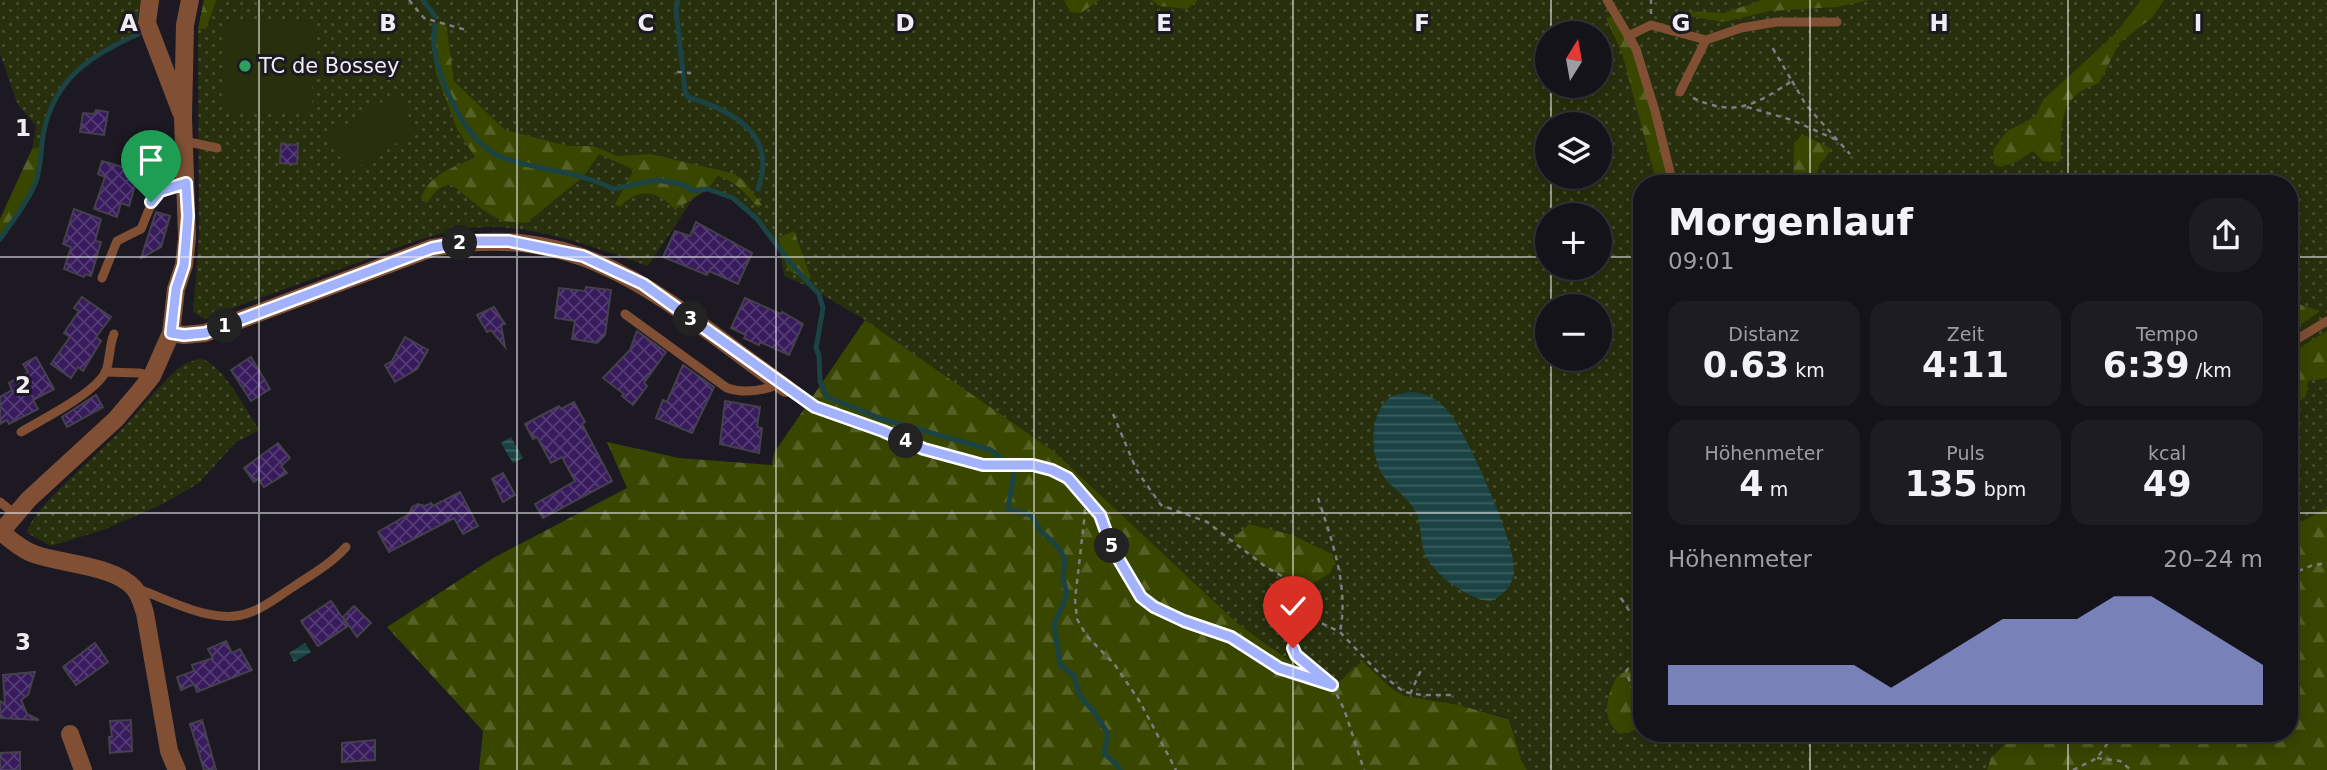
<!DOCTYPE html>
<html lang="de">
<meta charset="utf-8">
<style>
:root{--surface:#15131a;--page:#1e1c23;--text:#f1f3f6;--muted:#9d9ea2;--line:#343239;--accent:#a3b2fd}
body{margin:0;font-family:"DejaVu Sans",sans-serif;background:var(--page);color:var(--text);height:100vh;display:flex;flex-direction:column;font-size:26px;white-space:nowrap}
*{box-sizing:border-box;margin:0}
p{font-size:23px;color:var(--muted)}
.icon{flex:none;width:38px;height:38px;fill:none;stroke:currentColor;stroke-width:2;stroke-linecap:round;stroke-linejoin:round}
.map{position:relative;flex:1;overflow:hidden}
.side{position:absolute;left:1633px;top:175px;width:665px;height:567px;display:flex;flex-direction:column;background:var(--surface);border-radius:28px;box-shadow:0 4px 18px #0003,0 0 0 2px var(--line)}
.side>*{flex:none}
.needle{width:46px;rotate:11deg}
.controls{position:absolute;left:1535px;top:21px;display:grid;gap:14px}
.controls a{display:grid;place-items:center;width:77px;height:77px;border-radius:50%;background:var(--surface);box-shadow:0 4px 18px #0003,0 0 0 2px var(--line);font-size:35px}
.pin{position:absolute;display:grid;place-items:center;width:60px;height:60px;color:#fff;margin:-72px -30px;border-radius:50% 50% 50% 0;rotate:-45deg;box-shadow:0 0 7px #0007}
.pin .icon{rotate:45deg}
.km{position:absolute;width:35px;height:35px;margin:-18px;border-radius:50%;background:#222;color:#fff;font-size:19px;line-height:35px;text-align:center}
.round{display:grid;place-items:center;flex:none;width:74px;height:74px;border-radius:28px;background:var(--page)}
.overview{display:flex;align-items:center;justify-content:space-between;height:119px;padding:0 35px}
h1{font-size:38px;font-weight:600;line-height:52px}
.metrics{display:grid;grid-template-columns:repeat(3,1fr);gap:10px;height:119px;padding:7px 35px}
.metrics div{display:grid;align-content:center;border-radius:18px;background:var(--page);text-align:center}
.metrics b{font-size:35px;font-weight:600}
.metrics small{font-size:19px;font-weight:400}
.metrics p{font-size:19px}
.chart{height:196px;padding:14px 35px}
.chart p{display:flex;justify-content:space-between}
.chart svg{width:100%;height:126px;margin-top:7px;fill:var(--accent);opacity:.7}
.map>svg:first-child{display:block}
.grass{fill:url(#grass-dots);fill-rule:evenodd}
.forest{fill:url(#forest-firs)}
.pitch{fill:#272f0c}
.water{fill:url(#water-rules)}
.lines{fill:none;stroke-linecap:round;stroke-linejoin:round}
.stream{stroke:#1b4344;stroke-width:5}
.building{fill:url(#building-cross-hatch);stroke:#44414b;stroke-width:2}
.path{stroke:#7e7c83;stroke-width:2.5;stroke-dasharray:5 5;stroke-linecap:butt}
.service{stroke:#804f34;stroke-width:9}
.minor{stroke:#804f34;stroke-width:18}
.tertiary{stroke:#804f34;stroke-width:18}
.route-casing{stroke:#fff;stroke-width:14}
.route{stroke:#a3b2fd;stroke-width:9}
.grid{fill:none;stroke:#efedf3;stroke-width:2;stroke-opacity:0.55}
.leisure-dot{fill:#2e9e5b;stroke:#1c1922;stroke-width:2.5}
.labels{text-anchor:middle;stroke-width:6;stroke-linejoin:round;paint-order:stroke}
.poi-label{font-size:21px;fill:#efedf3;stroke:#1c1922;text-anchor:start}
.grid-label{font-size:23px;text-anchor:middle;font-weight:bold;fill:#efedf3;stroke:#1c1922;stroke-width:6;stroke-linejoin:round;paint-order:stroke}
</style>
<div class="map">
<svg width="2327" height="770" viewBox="0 0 2327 770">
<defs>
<pattern id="grass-dots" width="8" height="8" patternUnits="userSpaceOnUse" patternTransform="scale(1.75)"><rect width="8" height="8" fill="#272f0c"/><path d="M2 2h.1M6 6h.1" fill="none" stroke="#474d30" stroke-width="1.8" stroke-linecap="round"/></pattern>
<pattern id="forest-firs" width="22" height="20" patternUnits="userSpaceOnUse" patternTransform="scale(1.75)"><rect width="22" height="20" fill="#394600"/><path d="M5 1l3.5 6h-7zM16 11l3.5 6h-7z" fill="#566126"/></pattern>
<pattern id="water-rules" width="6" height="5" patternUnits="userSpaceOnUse" patternTransform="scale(1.75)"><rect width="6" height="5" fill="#1b4344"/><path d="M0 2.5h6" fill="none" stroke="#3c5e5f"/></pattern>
<pattern id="building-cross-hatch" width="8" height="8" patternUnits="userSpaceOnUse" patternTransform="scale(1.75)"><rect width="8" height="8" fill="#371b5d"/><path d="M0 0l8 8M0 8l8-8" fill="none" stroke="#543c75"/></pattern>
</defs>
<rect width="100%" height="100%" fill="#1c1922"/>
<!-- grass -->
<g class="grass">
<path d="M0 0H142L138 14V34C85 58 49 84 42 146L32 149 36 126 18 105 0 54Z"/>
<path d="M204 0H2327V508L2289 528V184H1642V733H2015L1991 758 1987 770H1527L1521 759 1509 718 1459 705 1405 696 1391 688 1362 661 1330 690 1237 623 865 320 811 288 784 276C782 265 781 253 777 243 767 221 732 195 709 189L695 196 648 266C599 249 550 230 498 227 448 225 401 247 354 264 304 282 254 300 204 319L193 312 199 235 198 29ZM1547 33H1600V86H1547ZM1547 124H1600V177H1547ZM1547 215H1600V268H1547ZM1547 306H1600V359H1547Z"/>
<path d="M201 359C222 363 247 411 259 430L235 443 199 483 165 503 103 530 51 546 29 534 27 531C37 503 100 453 122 429 139 411 155 390 173 373 181 366 190 360 201 359Z"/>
</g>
<!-- forest -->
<g class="forest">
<path d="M204 0H216L206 29H198Z"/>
<path d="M1064 0H1099L1081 13 1070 12Z"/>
<path d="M1151 0H1197V1L1187 9 1160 6Z"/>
<path d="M1762 0H1869L1837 7 1770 11 1724 22 1681 15V11L1724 13Z"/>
<path d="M2141 0H2164L2153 17 2120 42 2099 83C2071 93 2064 104 2061 134 2060 145 2063 152 2059 162L2043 161 2033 151 2014 163 2000 167 1994 164 1993 150 2007 131 2035 117 2043 100 2116 33Z"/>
<path d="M1612 16 1632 50 1652 115 1668 184H1657L1622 53 1606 18Z"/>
<path d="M439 21 446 23 454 81 505 130 568 146H593L618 156 651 154 735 174 745 182 762 205 758 208C746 194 737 182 718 176L708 189 675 210C659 190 638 187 620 207L615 204 634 170 599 154 583 177 526 223 502 221 483 210 452 185C439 185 434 193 427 203L421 198C430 173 454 168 475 157L457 129 436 73 431 34Z"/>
<path d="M1802 134 1832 149 1819 165 1817 174 1824 184H1793L1794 144Z"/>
<path d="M42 146 35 183 0 239V219L32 149Z"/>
<path d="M794 231 811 278 808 280 788 270 778 238Z"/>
<path d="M2289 301 2320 311 2289 333Z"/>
<path d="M865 320 1053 451 1237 623 1330 690 1362 661 1391 688 1405 696 1459 705 1509 719 1521 759 1527 770H479L483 731 387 627 495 557 627 488 607 442 679 458 772 465 774 453Z"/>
<path d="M2327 331V378L2308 381 2306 396 2289 410V354Z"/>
<path d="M2327 508V770H1987L1991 758 2015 733H2289V528Z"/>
<path d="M1249 524 1292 535 1332 554 1335 562 1330 573 1301 591 1292 582 1266 567 1232 540Z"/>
<path d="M1641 665V729L1620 734C1599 718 1607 695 1618 675Z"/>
</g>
<!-- pitch -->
<g class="pitch">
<path d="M223 21 313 22 312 112 223 111Z"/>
<path d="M392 96 397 97 415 127 414 132 352 171 348 170 329 139 330 134Z"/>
</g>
<!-- water -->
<g class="water">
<path d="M1410 392C1425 392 1436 398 1447 410 1466 430 1518 548 1514 573 1512 586 1503 595 1491 601 1470 601 1431 573 1424 552 1419 536 1423 521 1412 506 1404 494 1390 487 1382 474 1370 455 1369 414 1389 398 1395 394 1403 393 1410 392Z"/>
<path d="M511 437 523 458 513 463 501 443Z"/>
<path d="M305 643 311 652 294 662 289 653Z"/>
</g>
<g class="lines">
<!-- stream -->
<g class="stream">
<path d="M423 0 435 16"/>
<path d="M678 0 676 9 685 91 688 97C733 111 778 134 758 189"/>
<path d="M435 25C435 32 433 40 434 47 439 83 467 146 504 158 540 171 579 171 613 189L656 180 681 184 694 191 708 189 733 198 757 219 792 265 819 294 823 308 816 348 819 356 820 381 827 397 882 419 991 450 1000 458"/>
<path d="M0 239C12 222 27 203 35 184 42 168 40 148 44 130 56 77 92 55 138 34"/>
<path d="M1012 469 1014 472 1008 509 1031 515 1040 530 1057 546 1065 559 1063 579 1067 594 1054 625 1060 664 1074 676 1079 695 1094 712 1108 734 1104 753 1117 765 1120 770"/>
</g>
</g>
<!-- building -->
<g class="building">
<path d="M96 110 108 112 104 135 80 132 83 113 94 114Z"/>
<path d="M281 144 298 145 297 164 280 163Z"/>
<path d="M102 161 139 172 129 206 121 203 117 217 94 209 105 177 98 174Z"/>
<path d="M74 209 101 219 95 241 101 242 91 276 85 274 84 277 64 269 71 247 63 244Z"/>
<path d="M156 212 170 216 161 247 141 258Z"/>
<path d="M696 222 752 253 738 284 709 271 707 275 663 257 675 231 690 236Z"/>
<path d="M586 287 611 290 605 335 597 343 572 339 575 321 555 318 559 288 585 291Z"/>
<path d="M82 297 111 317 96 337 101 341 83 371 78 367 71 378 51 364 70 337 64 333 79 311 74 308Z"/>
<path d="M745 298 774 311 781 314 782 312 803 324 789 355 760 342 759 345 744 338 746 335 731 328Z"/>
<path d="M494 307 505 324 501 325 505 347 491 330 487 332 477 315Z"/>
<path d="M637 331 666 352 644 383 647 386 633 405 622 396 624 394 603 378 630 350Z"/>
<path d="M405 337 428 350 417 369 395 382 385 365 392 361Z"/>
<path d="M36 357 54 389 33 400 38 409 9 424 7 420 0 424V397L12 390 9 383 28 372 23 364Z"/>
<path d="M251 357 270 389 251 401 231 370Z"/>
<path d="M683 365 714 387 692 433 656 418 663 400 667 402Z"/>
<path d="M96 395 103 407 67 427 62 417Z"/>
<path d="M725 401 760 407 757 427 762 428 759 453 720 444Z"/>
<path d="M574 402 585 422 582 424 612 481 543 518 535 504 575 481 562 457 551 463 537 437 533 439 525 424 559 406 561 409Z"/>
<path d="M278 443 290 458 281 466 287 473 264 487 258 479 254 482 244 468Z"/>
<path d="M503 473 515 495 503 502 492 479Z"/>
<path d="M460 492 478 526 463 534 454 518 389 552 378 532 409 514 412 507 418 504 425 506 431 503 433 506Z"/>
<path d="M331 601 348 626 318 646 301 621Z"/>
<path d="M354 606 371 623 357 637 343 617Z"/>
<path d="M226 641 232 653 240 649 252 670 197 692 194 684 181 690 177 677 194 671 192 665 213 658 208 649Z"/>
<path d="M95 643 108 662 76 685 63 667Z"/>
<path d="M35 672 28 695 21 700 27 714 39 720 0 718V701L5 704 3 675Z"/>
<path d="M131 720 132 751 110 753 109 737H112L110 721Z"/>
<path d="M202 720 216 770H204L190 724Z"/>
<path d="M375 740V760L342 762V743Z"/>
<path d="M20 752V770H0V753Z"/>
</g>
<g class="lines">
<!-- path -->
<g class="path">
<path d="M409 0 424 18 466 30"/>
<path d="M1651 14V0"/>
<path d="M677 72 691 73"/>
<path d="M1792 81 1806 105 1850 154"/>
<path d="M1693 98C1736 118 1756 104 1792 81L1772 47"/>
<path d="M1747 107 1792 120 1839 141"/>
<path d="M800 398 815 407 883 431 924 449 983 465H1033L1052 470 1068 478 1083 496 1085 513 1075 599 1077 619 1086 635 1115 665 1140 702 1176 770"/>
<path d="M1113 414 1137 471 1161 505 1207 522 1266 567 1292 582 1301 591 1313 619C1295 622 1284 641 1297 657 1306 667 1318 675 1329 683"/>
<path d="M1083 496 1100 515 1112 548 1141 597 1154 607 1184 621 1231 637 1279 668 1332 685 1344 709 1364 770"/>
<path d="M1318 498C1332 541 1349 586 1340 632"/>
<path d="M2289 575 2313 565 2327 563"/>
<path d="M1621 598 1642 631"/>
<path d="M1313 619 1340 632 1376 670 1404 692 1422 695H1452"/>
<path d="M1642 653 1626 671 1635 696 1642 700"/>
<path d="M1410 694 1422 668"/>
<path d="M2097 758 2120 761 2131 770"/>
<path d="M2073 770 2097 758 2115 733"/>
</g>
<!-- service -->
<g class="service">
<path d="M1607 0 1636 49 1655 111 1673 184"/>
<path d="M1628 36 1651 25 1706 40 1741 28 1776 22H1837"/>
<path d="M1680 92 1706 40"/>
<path d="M184 141 217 148"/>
<path d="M102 278 117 241 141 229C153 201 153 189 186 182"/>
<path d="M625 314 727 388C745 394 762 391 779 384"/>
<path d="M2289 344 2327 321"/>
<path d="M105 372 139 373 152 376"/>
<path d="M21 432C41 420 96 393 106 371 110 360 109 346 114 334"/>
<path d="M0 502 15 514"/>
<path d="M136 588C170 600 216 627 251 612 266 607 280 595 293 587 311 575 332 563 346 547"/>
</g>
<!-- minor -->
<g class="minor">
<path d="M171 333 184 335 205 333 432 248C588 217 669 305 786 388"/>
<path d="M1 532C12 541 24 551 37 555 64 564 115 566 134 588 140 595 142 604 145 613L169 751 177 770"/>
<path d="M70 734 83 770"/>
</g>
<!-- tertiary -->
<g class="tertiary">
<path d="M150 0 147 23 181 112"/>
<path d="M0 533 29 499 116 419 139 392 152 376 171 333 176 289 184 265 187 238 183 117 185 25 190 0"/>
</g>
</g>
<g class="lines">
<!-- route casing -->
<g class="route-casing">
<path id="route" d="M151 202 160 191 186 183 188 216 184 265 176 289 171 333 184 335 205 333 432 248 470 241H509L583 256 643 284 815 407 883 431 924 449 983 465H1033L1052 470 1068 478 1100 515 1112 548 1141 597 1154 607 1184 621 1231 637 1279 668 1332 685 1296 655 1293 648"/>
</g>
<!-- route -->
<use href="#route" class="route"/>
</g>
<!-- grid -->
<path class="grid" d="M259 0V770M517 0V770M776 0V770M1034 0V770M1293 0V770M1551 0V33M1810 0V184M2068 0V184M1551 86V124M1551 177V215M0 257H1547M1600 257H1642M2289 257H2327M1551 268V306M1551 359V770M0 513H1642M2289 513H2327M1810 733V770M2068 733V770"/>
<!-- markers -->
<circle class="leisure-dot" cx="245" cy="66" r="7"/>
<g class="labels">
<!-- poi labels -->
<g class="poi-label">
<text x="259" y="73">TC de Bossey</text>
</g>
</g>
<g class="grid-label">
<text x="129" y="31">A</text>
<text x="388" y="31">B</text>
<text x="646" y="31">C</text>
<text x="905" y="31">D</text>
<text x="1164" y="31">E</text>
<text x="1422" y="31">F</text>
<text x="1681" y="31">G</text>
<text x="1939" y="31">H</text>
<text x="2198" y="31">I</text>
<text x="23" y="136">1</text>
<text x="23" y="393">2</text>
<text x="23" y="650">3</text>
</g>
</svg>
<div class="controls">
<a><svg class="needle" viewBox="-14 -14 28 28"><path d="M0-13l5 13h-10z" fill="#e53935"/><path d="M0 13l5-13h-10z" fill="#9d9ea2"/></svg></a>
<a><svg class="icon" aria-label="layers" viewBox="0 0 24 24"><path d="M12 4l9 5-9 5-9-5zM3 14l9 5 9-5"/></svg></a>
<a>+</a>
<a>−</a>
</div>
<div class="pin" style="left:151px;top:202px;background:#1e9e55"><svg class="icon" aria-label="arrive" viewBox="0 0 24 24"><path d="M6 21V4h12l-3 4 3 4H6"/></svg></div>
<div class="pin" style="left:1293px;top:648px;background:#d93025"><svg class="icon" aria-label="check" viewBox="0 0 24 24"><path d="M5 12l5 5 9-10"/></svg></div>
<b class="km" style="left:225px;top:326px">1</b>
<b class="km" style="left:460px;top:243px">2</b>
<b class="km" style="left:691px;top:319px">3</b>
<b class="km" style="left:906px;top:441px">4</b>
<b class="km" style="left:1112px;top:546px">5</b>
<section class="side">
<div class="overview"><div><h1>Morgenlauf</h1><p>09:01</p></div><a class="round"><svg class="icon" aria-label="share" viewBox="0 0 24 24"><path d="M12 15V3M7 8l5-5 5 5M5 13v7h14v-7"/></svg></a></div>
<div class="metrics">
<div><p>Distanz</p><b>0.63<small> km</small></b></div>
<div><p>Zeit</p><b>4:11</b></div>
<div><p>Tempo</p><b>6:39<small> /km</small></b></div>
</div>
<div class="metrics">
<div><p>Höhenmeter</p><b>4<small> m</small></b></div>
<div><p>Puls</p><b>135<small> bpm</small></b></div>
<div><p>kcal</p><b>49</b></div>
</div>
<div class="chart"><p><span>Höhenmeter</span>20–24 m</p>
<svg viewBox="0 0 160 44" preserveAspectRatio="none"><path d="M0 44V30L10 30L20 30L30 30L40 30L50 30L60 38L70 30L80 22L90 14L100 14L110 14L120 6L130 6L140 14L150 22L160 30V44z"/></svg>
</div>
</section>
</div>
